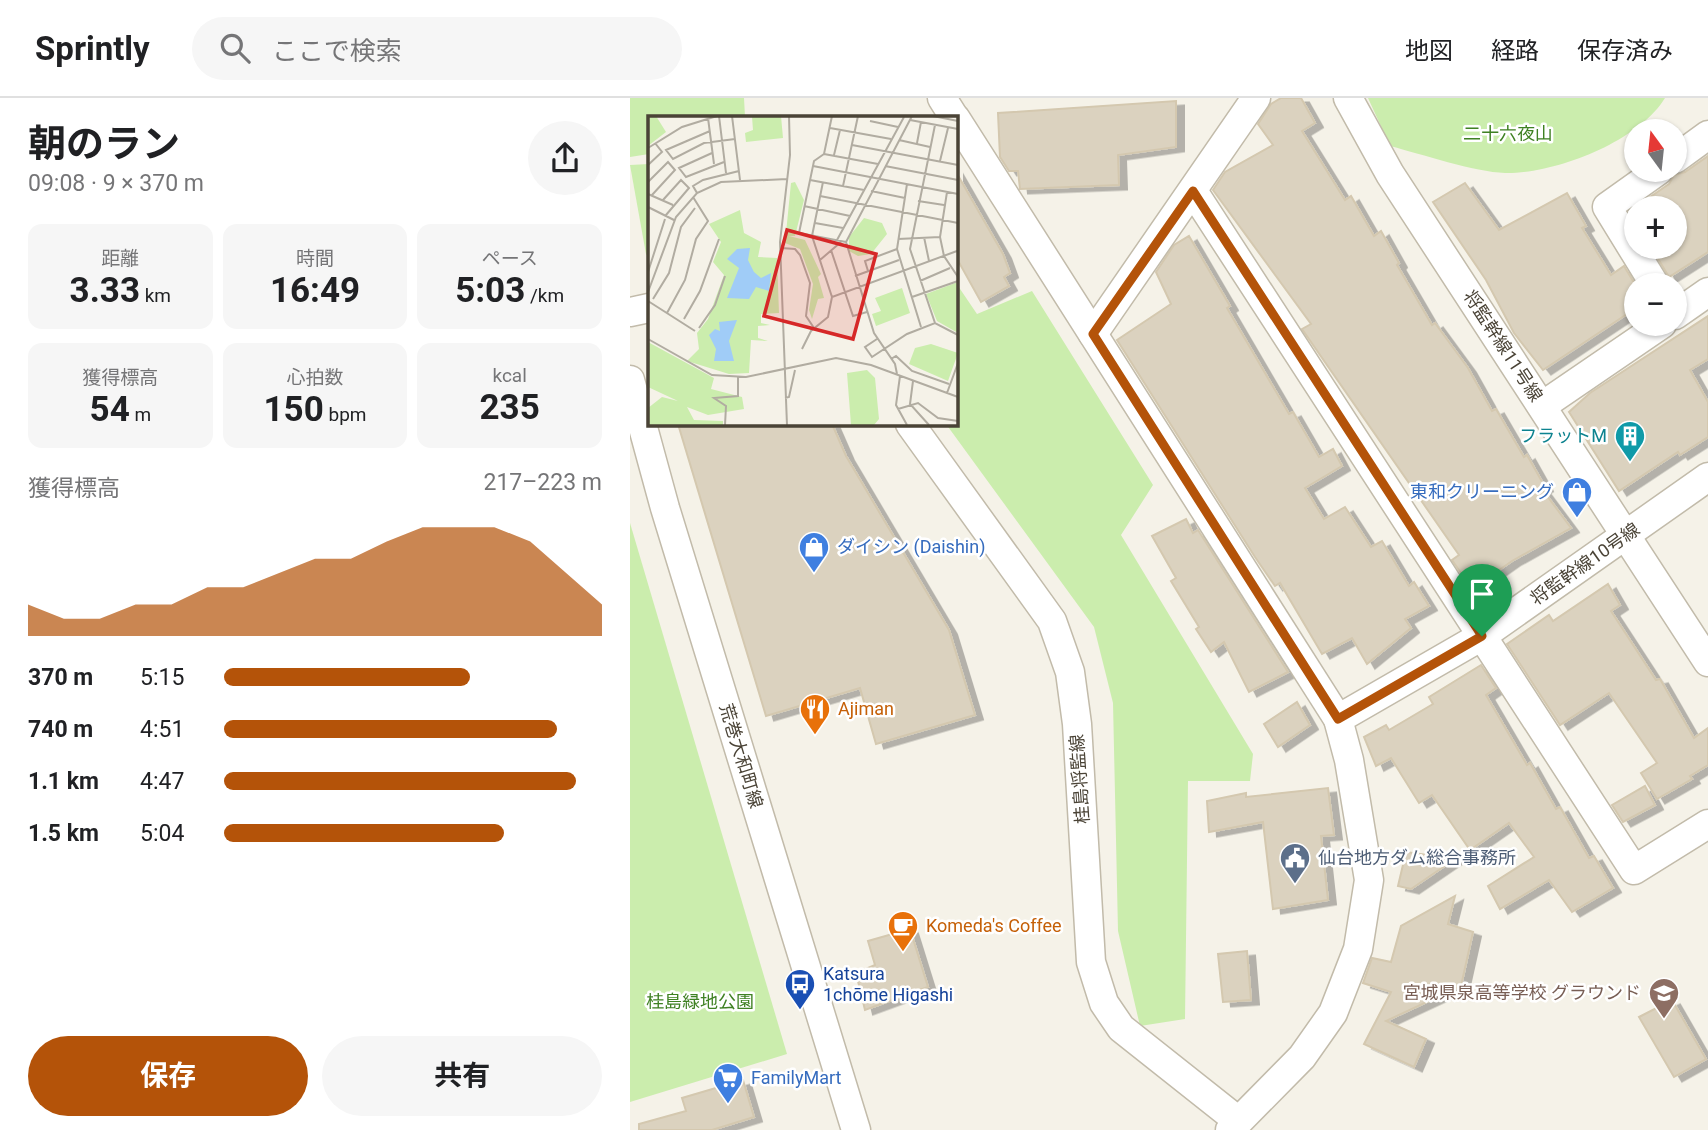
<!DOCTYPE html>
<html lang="ja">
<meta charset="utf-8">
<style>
:root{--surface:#fff;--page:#f6f6f6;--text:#202124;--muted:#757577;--line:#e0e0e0;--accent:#b45309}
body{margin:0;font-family:Roboto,"Noto Sans JP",sans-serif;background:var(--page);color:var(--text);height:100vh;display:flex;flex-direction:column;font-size:26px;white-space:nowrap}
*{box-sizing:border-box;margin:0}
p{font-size:23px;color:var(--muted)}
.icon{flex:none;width:38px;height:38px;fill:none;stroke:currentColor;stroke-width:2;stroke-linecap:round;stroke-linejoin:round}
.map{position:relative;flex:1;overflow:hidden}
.side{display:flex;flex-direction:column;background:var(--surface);width:630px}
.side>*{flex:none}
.needle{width:46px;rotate:345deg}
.tools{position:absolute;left:994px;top:21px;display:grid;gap:14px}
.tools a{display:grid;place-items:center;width:63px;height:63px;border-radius:50%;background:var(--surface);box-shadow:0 2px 5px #0004;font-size:35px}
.pin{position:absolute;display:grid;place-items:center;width:60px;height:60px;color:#fff;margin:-72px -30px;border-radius:50% 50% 50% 0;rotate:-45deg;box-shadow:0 0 7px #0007}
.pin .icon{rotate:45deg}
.round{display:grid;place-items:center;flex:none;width:74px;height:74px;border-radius:37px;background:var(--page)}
.headline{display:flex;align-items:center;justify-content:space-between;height:119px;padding:0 28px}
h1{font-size:38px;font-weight:700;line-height:52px}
.metrics{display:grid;grid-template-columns:repeat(3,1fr);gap:10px;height:119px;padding:7px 28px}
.metrics div{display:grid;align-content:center;border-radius:14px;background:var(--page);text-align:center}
.metrics b{font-size:35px;font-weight:700}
.metrics small{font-size:19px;font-weight:400}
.metrics p{font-size:19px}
.chart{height:196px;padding:14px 28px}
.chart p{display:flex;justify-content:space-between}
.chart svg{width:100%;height:126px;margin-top:7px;fill:var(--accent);opacity:.7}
.button{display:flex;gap:14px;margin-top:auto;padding:14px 28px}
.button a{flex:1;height:80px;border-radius:42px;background:var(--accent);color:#fff;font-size:28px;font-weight:700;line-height:80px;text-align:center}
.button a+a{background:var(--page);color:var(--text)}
ul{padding:0 28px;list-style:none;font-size:23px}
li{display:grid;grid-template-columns:112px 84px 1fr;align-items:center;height:52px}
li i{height:18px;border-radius:9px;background:var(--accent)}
header{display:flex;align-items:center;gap:42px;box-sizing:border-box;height:98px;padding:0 35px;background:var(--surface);border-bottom:2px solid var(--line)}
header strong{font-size:33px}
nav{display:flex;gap:38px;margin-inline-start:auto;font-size:24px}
.search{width:490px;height:63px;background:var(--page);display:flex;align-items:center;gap:18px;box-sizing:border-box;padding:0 24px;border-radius:38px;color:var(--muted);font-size:26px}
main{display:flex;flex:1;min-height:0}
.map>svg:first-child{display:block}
.green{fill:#cbedad}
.building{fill:#dbd2bf;stroke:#d4c8af;stroke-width:2;filter:url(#shadow)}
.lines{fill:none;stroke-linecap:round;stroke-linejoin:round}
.minor-casing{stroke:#c2bbaa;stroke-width:31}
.minor{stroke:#fff;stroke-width:28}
.route-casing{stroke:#fff;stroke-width:14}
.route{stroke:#b45309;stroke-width:9}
.labels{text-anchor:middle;stroke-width:5;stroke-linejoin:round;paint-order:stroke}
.park-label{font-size:18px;fill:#3f8123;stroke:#fff}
.street-label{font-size:18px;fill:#4a4336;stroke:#fff}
.culture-label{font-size:18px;fill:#0d838f;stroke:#fff;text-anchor:end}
.shop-label{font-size:18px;fill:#366cbe;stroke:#fff;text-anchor:start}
.food-label{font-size:18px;fill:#c56008;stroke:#fff;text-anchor:start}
.service-label{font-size:18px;fill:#4e5e75;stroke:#fff;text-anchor:start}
.transit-label{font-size:18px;fill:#164399;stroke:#fff;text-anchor:start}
.education-label{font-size:18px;fill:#785e54;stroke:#fff;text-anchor:end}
.inset-road{fill:none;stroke:#b1aca1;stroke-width:2}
.view{fill:#d62828;fill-opacity:0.15;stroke:#d62828;stroke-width:3.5}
.inset-edge{fill:none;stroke:#4a4336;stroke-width:3.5}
</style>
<header>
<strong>Sprintly</strong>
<div class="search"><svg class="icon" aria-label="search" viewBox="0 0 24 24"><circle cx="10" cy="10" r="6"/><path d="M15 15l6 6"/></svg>ここで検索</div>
<nav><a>地図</a><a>経路</a><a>保存済み</a></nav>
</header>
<main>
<section class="side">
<div class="headline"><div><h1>朝のラン</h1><p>09:08 · 9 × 370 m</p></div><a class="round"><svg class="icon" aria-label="share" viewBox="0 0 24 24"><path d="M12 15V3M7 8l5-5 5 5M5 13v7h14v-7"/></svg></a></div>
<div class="metrics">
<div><p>距離</p><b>3.33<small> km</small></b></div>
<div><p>時間</p><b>16:49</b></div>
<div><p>ペース</p><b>5:03<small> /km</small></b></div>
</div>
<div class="metrics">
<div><p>獲得標高</p><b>54<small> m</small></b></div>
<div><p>心拍数</p><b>150<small> bpm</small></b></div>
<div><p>kcal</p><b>235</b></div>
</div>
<div class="chart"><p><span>獲得標高</span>217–223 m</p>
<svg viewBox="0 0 160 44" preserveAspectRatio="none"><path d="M0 44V33L10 38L20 38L30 33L40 33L50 27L60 27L70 22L80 17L90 17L100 11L110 6L120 6L130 6L140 11L150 22L160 33V44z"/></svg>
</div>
<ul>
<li><b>370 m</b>5:15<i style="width:65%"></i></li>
<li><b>740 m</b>4:51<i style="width:88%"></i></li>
<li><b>1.1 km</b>4:47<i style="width:93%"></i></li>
<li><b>1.5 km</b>5:04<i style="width:74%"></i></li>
</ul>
<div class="button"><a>保存</a><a>共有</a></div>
</section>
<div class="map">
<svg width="1078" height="1032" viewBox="0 0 1078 1032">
<defs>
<filter id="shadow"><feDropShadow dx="8" dy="4.5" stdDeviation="0" flood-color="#0004"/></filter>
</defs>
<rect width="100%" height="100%" fill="#f5f2e8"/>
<!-- green -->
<g class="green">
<path d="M0 0H114L115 19H19V56L0 59Z"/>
<path d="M738 0H1035C1008 44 925 76 875 75 845 74 791 56 760 48Z"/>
<path d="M19 66V160L16 156 0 67Z"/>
<path d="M326 185 347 216 402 193 523 387 491 437 623 656 620 683H558L555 921 510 928 488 833 483 605 464 529 316 326H326Z"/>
<path d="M0 425 157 956 0 1004Z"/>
</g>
<!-- building -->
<g class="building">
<path d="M651 0H671L685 25 672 33 715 102 721 98 744 138 751 133 769 165 767 167 802 227 805 225 838 270 862 313 866 311 894 359 897 357 915 389 912 391 941 430 882 463 842 491 822 462 829 457 672 231 681 226 583 92 595 74 643 47 628 26 641 6Z"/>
<path d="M546 3V49L488 57 489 87 390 91 388 73H379L370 59 368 15Z"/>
<path d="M1078 58V154L1039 179 1021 149H1045V110H1004L1039 86 1044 77 1055 74Z"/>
<path d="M326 74 373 156 380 175 374 179 379 188 351 204 326 159Z"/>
<path d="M835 85 869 132 937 95 956 128 952 130 981 177 994 168 1006 188V210L913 272 884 235 856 182 803 104Z"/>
<path d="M559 138 600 208 597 210 659 316 663 314 689 359 703 351 712 368 675 390 694 421 715 409 741 449 752 443 779 488 784 484 799 508 775 521 781 530 737 566 722 540 692 556 650 485 645 488 625 459 487 242 541 206 526 174 544 147Z"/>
<path d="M1078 218V261L1060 272 1078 304V339L1050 357 1048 354 989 393 939 314 960 295Z"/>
<path d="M48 326H202L216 358 319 532 345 617 246 646 230 590 136 618Z"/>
<path d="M556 421 563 435 568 432 658 574 619 594 594 544 581 554 566 531 569 529 541 483 546 480 522 438Z"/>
<path d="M978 486 990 507 981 513 1026 582 1030 581 1064 640 1078 630V667L1060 678 1062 681 1027 701 1011 675 1027 665 979 595 930 627 877 546 919 517 923 523Z"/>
<path d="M851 567 866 590 856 597 897 667 900 665 926 711 930 709 959 760 964 758 983 790 942 814 919 782 870 811 858 788 904 759 879 725 840 752 802 697 789 705 761 660 746 668 734 639 756 627 759 632 803 606 799 599Z"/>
<path d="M667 604 680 627 648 649 634 626Z"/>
<path d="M1015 688 1025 707 993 724 982 707Z"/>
<path d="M698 690 704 737 691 738 698 802 643 811 633 724 579 734 577 703 616 695V699Z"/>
<path d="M776 754 825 761 781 791 768 788Z"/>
<path d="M825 798 818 826 843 834 831 888 756 923 796 941 784 969 734 946 761 894 733 885 742 860 761 864 771 828Z"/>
<path d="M280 831 298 889 235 912 226 875 245 867 238 843Z"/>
<path d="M617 853 621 902 593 904 588 856Z"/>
<path d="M1042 902 1076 961 1044 979 1009 919Z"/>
<path d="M113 982 124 1019 82 1032H9V1026L56 1013 52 1000Z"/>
</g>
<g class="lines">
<!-- minor casing -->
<g class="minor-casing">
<g id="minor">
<path d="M312 0 324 19"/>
<path d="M718 0 760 76 1078 564"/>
<path d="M326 21 708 621"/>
<path d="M1045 61 1078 37"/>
<path d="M563 93 1004 772 1078 726"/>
<path d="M1025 187 977 109 1029 72"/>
<path d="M0 214 19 210"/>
<path d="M1045 217 1078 194"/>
<path d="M463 236 626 0"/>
<path d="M0 282 35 410 226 1032"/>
<path d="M912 308 1032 226"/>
<path d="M280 326 422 523 440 574 447 626 461 864 474 905 491 930 607 1022"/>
<path d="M600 1032 672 959 703 915 728 851 739 782 719 662 708 621 852 538 1078 379"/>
</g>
</g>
<!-- minor -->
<use href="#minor" class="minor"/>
</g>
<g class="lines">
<!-- route casing -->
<g class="route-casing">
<path id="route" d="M563 93 852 538 708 621 463 236Z"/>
</g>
<!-- route -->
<use href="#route" class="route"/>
</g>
<!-- icons -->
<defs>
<g id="building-pin" transform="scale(1.575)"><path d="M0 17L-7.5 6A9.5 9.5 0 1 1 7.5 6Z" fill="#0f9aa8" stroke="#fff"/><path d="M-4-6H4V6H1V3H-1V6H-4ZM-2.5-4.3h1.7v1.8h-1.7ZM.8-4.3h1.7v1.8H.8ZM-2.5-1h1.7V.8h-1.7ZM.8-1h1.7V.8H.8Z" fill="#fff"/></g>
<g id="shop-pin" transform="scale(1.575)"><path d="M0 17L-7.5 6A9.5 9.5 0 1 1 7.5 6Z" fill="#3f7fe0" stroke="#fff"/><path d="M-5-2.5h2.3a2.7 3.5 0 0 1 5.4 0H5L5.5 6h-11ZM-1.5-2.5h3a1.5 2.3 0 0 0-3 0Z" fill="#fff"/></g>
<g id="restaurant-pin" transform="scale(1.575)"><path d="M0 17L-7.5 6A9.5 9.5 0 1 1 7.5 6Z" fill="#e8710a" stroke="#fff"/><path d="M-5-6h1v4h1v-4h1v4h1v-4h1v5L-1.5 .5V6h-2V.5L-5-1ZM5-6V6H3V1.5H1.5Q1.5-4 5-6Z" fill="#fff"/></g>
<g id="civic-pin" transform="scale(1.575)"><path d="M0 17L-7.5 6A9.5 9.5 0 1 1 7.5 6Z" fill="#5c6f8a" stroke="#fff"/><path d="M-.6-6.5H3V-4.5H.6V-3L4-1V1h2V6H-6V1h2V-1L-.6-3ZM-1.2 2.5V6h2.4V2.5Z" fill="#fff"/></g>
<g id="cafe-pin" transform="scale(1.575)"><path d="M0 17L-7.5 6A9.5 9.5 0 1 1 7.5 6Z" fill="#e8710a" stroke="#fff"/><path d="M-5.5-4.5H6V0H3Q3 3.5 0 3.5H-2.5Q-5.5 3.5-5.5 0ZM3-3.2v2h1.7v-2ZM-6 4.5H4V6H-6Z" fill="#fff"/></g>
<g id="bus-pin" transform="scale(1.575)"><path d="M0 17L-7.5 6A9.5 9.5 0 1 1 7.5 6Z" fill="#1a4fb4" stroke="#fff"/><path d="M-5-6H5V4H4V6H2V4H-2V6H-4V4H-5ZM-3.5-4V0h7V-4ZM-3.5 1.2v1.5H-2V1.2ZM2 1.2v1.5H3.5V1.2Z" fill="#fff"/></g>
<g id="school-pin" transform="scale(1.575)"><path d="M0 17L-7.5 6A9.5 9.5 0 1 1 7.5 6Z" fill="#8d6e63" stroke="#fff"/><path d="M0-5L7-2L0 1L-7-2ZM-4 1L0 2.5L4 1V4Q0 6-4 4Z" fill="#fff"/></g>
<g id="supermarket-pin" transform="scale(1.575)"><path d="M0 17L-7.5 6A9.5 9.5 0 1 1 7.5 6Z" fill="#3f7fe0" stroke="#fff"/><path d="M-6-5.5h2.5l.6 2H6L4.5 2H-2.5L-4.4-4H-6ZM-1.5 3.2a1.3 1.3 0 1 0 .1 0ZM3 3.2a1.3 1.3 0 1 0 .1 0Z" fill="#fff"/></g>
</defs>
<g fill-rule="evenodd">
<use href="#building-pin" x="1000" y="338"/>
<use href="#shop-pin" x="947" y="394"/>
<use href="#shop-pin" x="184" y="449"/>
<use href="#restaurant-pin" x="185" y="611"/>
<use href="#civic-pin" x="665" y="760"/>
<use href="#cafe-pin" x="273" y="828"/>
<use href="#bus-pin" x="170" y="886"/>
<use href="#school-pin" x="1034" y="895"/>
<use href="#supermarket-pin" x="98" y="980"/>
</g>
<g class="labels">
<!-- park labels -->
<g class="park-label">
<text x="878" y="42">二十六夜山</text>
<text x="70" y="910">桂島緑地公園</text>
</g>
<!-- street labels -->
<g class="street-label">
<text transform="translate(873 248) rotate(57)" y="6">将監幹線11号線</text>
<text transform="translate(955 466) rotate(-35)" y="6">将監幹線10号線</text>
<text transform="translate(111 658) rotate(73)" y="6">荒巻大和町線</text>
<text transform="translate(450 681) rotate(-94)" y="6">桂島将監線</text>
</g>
<!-- culture labels -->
<g class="culture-label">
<text x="977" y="344">フラットM</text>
</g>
<!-- shop labels -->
<g class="shop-label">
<text x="924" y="400" text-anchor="end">東和クリーニング</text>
<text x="207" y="455">ダイシン (Daishin)</text>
<text x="121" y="986">FamilyMart</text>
</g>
<!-- food labels -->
<g class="food-label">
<text x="208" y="617">Ajiman</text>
<text x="296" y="834">Komeda's Coffee</text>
</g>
<!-- service labels -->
<g class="service-label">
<text x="688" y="766">仙台地方ダム総合事務所</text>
</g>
<!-- transit labels -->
<g class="transit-label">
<text x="193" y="882">Katsura<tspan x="193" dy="21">1chōme Higashi</tspan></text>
</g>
<!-- education labels -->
<g class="education-label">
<text x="1011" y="901">宮城県泉高等学校 グラウンド</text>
</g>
</g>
<!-- overview -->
<g transform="translate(18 18)">
<rect width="310" height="310" fill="#f5f2e8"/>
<path d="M0 0H8L18 16 0 30ZM133 0 135 22 98 26 97 17 105 14 104 1ZM147 66 156 84 147 120H141L157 124 173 158 170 161 176 182 170 183 164 203 161 194 165 168 152 133 137 127 143 67ZM92 94 96 117 113 126 110 141 129 142 131 197 113 198V207L122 209 110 210V222L120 225 103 224 101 257 81 258 39 245 51 233 49 217 60 203 76 159 65 146 73 126 61 108ZM216 102 234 107 239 118 223 138 210 140 201 135V121ZM310 166V217L289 205 278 178ZM254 172 262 197 228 210 224 198 233 195 227 182ZM0 226 66 262 63 273 94 281 96 293 60 299 39 291 46 304 75 305V309H0V292L14 281 30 285 0 271ZM283 228 310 237 300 265 261 248 267 232ZM219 254 227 262 231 303 226 309H203L199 257Z" fill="#cbedad"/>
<path d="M102 132 100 144 106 156 113 162 123 157 121 175 108 171 101 183 79 182 91 152 79 143 89 133ZM89 204 81 225 86 245H66L68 233 61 219 67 213 72 215 71 206Z" fill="#a0ccf7"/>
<path class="inset-road" d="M71 0 78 57M84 0 92 64M184 0 176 38 166 45 151 117 198 126M285 0 310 5M60 2 66 48M262 4 310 13M222 5 250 11M287 9 262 133 287 207M182 12 243 23M62 15 18 34 25 43 56 27 87 23M251 24 282 31M269 27 273 6M204 29 310 49M0 32 34 11 69 0M64 37 31 52 38 61 76 46M176 38 230 48M186 39 192 14M292 45 300 12M0 49 14 36 7 27M165 50 310 78M237 50 310 64M162 64 216 74M0 66 20 46 27 54 4 79M175 66 164 120 184 181M259 68 249 133 273 211M195 70 210 0M223 75 257 82M299 76 292 121 296 140 310 161M49 77 45 70 55 64 91 55M0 78 25 89M172 80 310 107M15 84 33 64 41 72 18 99M270 85 296 89M156 90 202 100M0 91 26 104M310 98V135M167 107 195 112M276 121 281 145M250 123 292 121M189 124 256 1M133 132 147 133 152 139 162 167 158 200 166 212M183 134 205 200 219 196M172 144 193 126M220 155 217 145 249 133M0 156 17 103M207 160 251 144M272 165 302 152M0 176 28 101 49 77 73 66 139 63M264 181 310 165M5 183 21 157 33 111 47 92M0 185 47 215M19 197 37 164 48 123 60 105 45 81M36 203 52 175 71 123M51 212 67 189 77 160M0 223 64 259 98 261 188 242 223 249 310 281M229 223 217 231 224 241 259 218 287 207 310 219M154 233 163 215 180 201 184 181 309 135M243 243 248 240 264 255 301 268M249 258 247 248 226 217 198 126 264 0M252 260 248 289 259 309M265 265 262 288 281 309M299 277 310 247M137 282 141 281 147 254M250 293 270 287 290 302 310 305M77 309 78 290 66 282 90 280V261M139 309 132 126 142 39 141 0"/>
<path class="view" d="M139 114 228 138 205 223 116 200Z"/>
<rect width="310" height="310" class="inset-edge"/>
</g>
</svg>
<div class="tools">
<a><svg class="needle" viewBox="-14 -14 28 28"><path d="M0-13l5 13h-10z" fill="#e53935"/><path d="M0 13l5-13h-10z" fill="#757577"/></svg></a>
<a>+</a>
<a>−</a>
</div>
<div class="pin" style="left:852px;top:538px;background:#1e9e55"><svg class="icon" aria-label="arrive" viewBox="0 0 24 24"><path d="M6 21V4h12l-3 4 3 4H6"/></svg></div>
</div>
</main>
